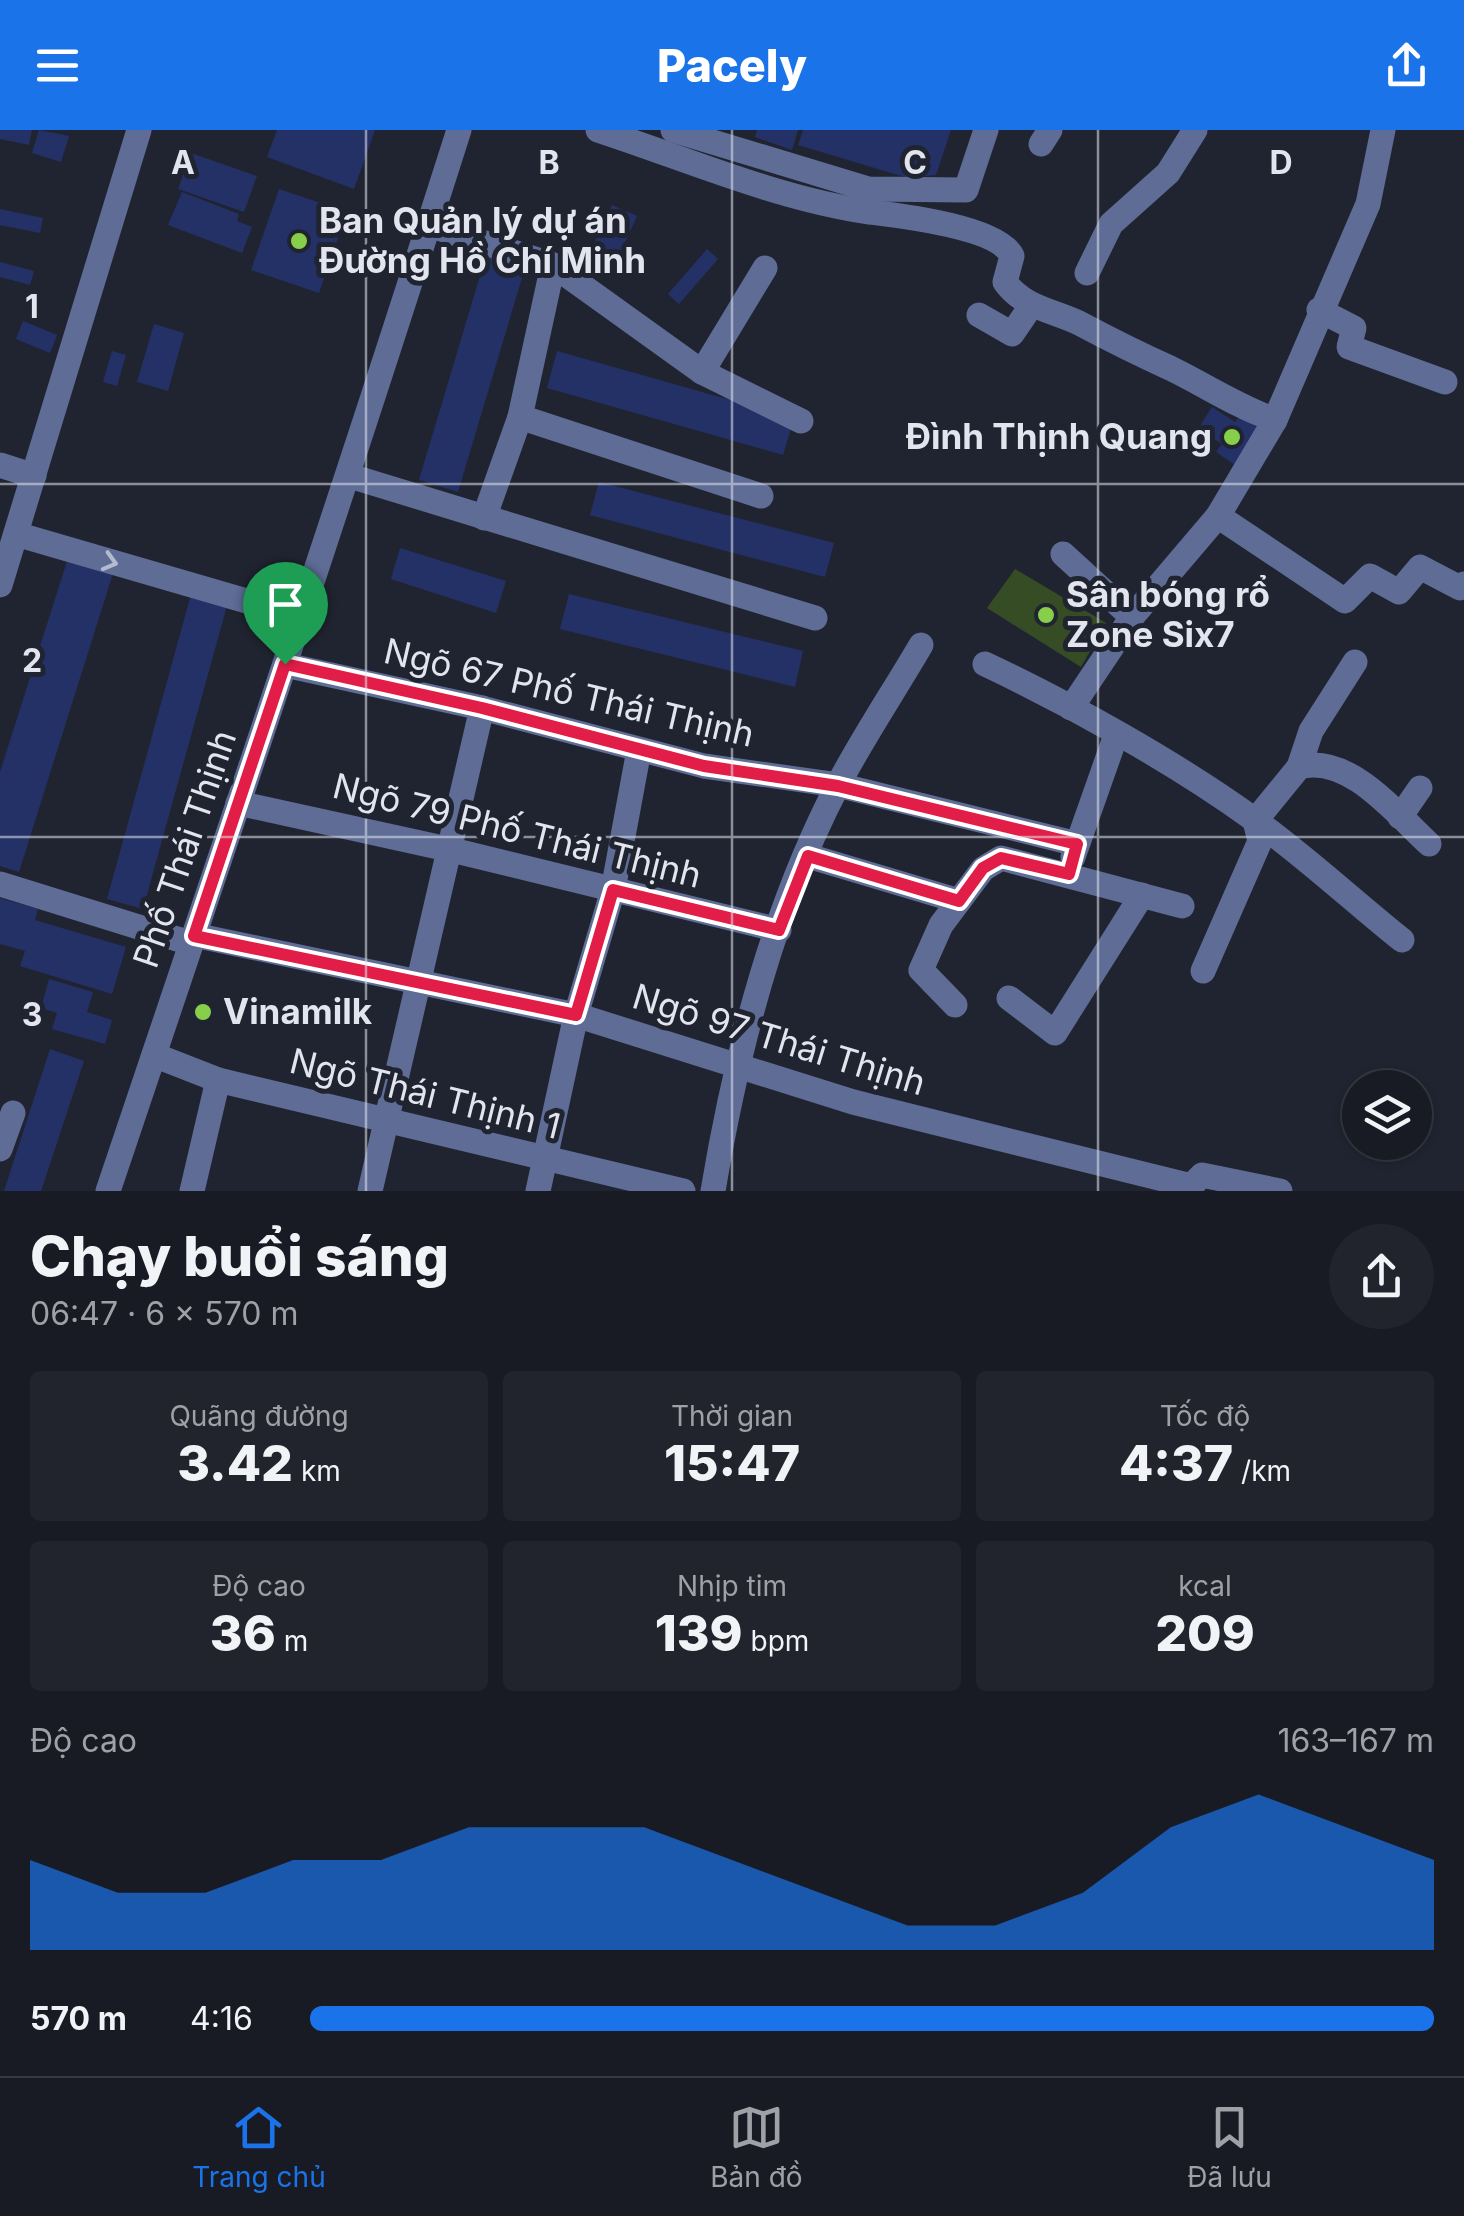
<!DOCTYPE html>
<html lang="vi">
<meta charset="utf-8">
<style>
:root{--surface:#181b24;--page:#21242c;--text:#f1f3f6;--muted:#9fa1a6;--line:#363941;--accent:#1a73e8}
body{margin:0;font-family:Inter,sans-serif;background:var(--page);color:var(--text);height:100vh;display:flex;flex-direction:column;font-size:38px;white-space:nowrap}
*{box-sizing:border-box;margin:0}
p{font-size:32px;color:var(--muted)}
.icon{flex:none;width:55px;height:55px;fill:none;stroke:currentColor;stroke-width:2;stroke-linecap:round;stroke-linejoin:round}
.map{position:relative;height:1061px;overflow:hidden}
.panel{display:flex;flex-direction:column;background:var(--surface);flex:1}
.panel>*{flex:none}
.tools{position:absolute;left:1342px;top:940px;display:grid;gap:20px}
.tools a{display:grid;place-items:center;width:90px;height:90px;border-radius:50%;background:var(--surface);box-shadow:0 2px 8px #0004,0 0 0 2px var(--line);font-size:50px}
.pin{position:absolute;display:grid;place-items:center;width:85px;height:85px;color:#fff;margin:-102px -42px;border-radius:50% 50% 50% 0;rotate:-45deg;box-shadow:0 0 10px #0007}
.pin .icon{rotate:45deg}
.round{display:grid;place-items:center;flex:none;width:105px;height:105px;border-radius:52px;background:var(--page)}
.overview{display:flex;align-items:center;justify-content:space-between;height:170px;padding:0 30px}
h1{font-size:55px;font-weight:800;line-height:75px}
.metrics{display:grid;grid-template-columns:repeat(3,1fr);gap:15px;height:170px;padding:10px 30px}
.metrics div{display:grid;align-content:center;border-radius:10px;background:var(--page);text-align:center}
.metrics b{font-size:50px;font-weight:800}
.metrics small{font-size:28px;font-weight:400}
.metrics p{font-size:28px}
.chart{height:280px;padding:20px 30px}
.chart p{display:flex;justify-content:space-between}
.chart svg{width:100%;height:180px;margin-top:10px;fill:var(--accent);opacity:.7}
ul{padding:0 30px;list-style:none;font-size:32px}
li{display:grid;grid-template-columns:160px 120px 1fr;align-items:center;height:75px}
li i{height:25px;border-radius:12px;background:var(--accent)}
header{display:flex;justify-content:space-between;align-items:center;height:130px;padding:0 30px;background:var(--accent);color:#fff;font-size:45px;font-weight:800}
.dock{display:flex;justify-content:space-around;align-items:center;height:140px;border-top:2px solid var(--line);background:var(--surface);font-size:28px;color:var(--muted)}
.dock a{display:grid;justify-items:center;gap:5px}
.dock .selected{color:var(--accent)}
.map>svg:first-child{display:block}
.green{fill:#354c24}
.building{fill:#243166}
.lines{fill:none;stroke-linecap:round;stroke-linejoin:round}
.minor{stroke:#5e6c96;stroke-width:25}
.oneway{stroke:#b4bbcf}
.route-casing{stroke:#fff;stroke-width:20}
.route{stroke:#e11d48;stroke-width:12}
.grid{fill:none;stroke:#e2e5ed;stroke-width:2.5;stroke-opacity:0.55}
.poi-dot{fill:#87cf4a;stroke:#202430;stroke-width:4}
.labels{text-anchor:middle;stroke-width:10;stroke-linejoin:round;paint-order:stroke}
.poi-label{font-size:35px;font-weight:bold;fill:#e2e5ed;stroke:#202430;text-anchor:start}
.street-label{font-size:35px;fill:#e2e5ed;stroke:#202430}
.grid-label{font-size:32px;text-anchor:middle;font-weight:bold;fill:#e2e5ed;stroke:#202430;stroke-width:10;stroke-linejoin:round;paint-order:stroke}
</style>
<header><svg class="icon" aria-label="menu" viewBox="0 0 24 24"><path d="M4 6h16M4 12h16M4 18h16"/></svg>Pacely<svg class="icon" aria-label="share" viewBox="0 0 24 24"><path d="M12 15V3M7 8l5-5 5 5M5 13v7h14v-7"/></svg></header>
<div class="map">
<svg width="1464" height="1061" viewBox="0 0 1464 1061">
<rect width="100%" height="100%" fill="#202430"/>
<!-- green -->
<path class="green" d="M1015 439 1106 493 1081 537 987 478Z"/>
<!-- building -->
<g class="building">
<path d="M0 0H32L29 15 0 9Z"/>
<path d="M39 0 69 6 61 32 32 23Z"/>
<path d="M277 0H375L354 59 267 27Z"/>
<path d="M757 0H798L792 20 755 7Z"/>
<path d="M803 0H951L936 45 908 48 798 15Z"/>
<path d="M191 23 257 46 244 82 178 59Z"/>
<path d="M279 59 347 82 319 163 251 140Z"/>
<path d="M182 62 239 84 237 91 252 97 242 123 168 95Z"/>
<path d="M612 75 637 86 616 132 591 120Z"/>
<path d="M0 79 43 88 40 103 0 95Z"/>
<path d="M488 119 527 131 458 362 419 350Z"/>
<path d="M707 119 718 129 679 174 668 164Z"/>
<path d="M0 132 34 141 30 155 0 147Z"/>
<path d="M23 191 57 205 50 223 16 209Z"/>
<path d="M154 194 184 203 168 261 137 252Z"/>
<path d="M112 221 126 225 117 256 103 252Z"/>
<path d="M557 221 794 288 783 325 547 258Z"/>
<path d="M1212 277 1235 292 1240 286 1259 299 1235 335 1216 322 1222 314 1198 299Z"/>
<path d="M599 352 834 413 825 447 590 385Z"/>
<path d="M400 418 506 451 496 483 391 449Z"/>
<path d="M69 425 114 440 19 742 0 736V642Z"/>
<path d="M192 461 228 472 143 779 107 769Z"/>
<path d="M569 464 803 521 795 557 560 499Z"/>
<path d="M0 768 38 779 35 790 126 817 112 864 20 836 25 821 0 814Z"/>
<path d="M49 849 93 862 87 882 112 890 105 914 52 899 57 883 41 878Z"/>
<path d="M50 919 84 931 41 1061H4Z"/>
</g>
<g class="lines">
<!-- minor -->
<g class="minor">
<path d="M598 0C687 29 778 69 870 82 902 86 998 97 1012 126L1005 152C1024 178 1052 180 1079 193 1109 209 1139 224 1170 238 1207 256 1236 276 1275 290"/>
<path d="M673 0 868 59 966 60 986 0"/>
<path d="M1041 14 1050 0"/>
<path d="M429 95 553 135 702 242 801 291"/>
<path d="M1087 143 1111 94 1168 43 1195 0"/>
<path d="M1319 180 1354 198 1349 217 1445 252"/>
<path d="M979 185 1012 204 1031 176"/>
<path d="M702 242 765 138"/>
<path d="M520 287 761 366"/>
<path d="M0 335 34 346"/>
<path d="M350 346 815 488"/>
<path d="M1218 386 1345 471 1370 446 1399 462 1420 437 1460 458 1464 454"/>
<path d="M484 388 520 287 553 135"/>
<path d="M16 404 298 486"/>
<path d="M1063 424 1132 487"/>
<path d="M0 455 139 0"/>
<path d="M985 534C1072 575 1174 632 1252 688 1304 725 1352 770 1402 810"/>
<path d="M285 535 482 578 704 636 838 655 1077 714"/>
<path d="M1071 578 1132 487 1218 386 1275 290 1368 74 1383 0"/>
<path d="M1299 637 1311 601 1355 532"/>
<path d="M238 673 452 720 779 800"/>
<path d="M1400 687 1420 658"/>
<path d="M808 726 959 771 983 739 1001 728 1182 776"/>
<path d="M1073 727 1116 605"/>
<path d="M0 754 190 813"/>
<path d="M194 805 576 885 853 972 1191 1056 1202 1045 1280 1061"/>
<path d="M1203 841 1260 711 1255 691 1299 637C1349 623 1397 685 1429 714"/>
<path d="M1009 868 1055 903 1142 765"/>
<path d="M955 875 921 840 941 795 959 771"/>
<path d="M154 925 218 950 683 1061"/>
<path d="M0 1019 13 983"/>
<path d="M108 1061C227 708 346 355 459 0"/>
<path d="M192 1061 218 950"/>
<path d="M370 1061 482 578"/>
<path d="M538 1061 576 885 613 760 639 620"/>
<path d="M713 1061C736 923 773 778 839 653 864 606 894 561 921 515"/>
</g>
</g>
<!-- one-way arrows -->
<defs><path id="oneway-chevron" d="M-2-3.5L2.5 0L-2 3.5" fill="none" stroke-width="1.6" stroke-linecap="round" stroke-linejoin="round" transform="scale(2.5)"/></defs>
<use class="oneway" href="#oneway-chevron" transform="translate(110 432) rotate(16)"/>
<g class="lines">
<!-- route casing -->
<g class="route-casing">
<path id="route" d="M285 534 482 578 704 636 838 656 1077 714 1069 744 1001 728 983 738 959 771 808 726 779 800 613 760 576 885 194 806Z"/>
</g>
<!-- route -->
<use href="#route" class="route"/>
</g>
<!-- grid -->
<path class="grid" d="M366 0V1061M732 0V1061M1098 0V1061M0 354H1464M0 707H1464"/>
<!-- markers -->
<g class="poi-dot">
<circle cx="299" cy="111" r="10"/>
<circle cx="1232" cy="307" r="10"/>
<circle cx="1046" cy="485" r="10"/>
<circle cx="203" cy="882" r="10"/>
</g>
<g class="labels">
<!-- poi labels -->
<g class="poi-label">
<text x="319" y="103">Ban Quản lý dự án<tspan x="319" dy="40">Đường Hồ Chí Minh</tspan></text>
<text x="1212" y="319" text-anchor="end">Đình Thịnh Quang</text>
<text x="1066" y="477">Sân bóng rổ<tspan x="1066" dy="40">Zone Six7</tspan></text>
<text x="223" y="894">Vinamilk</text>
</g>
<!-- street labels -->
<g class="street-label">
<text transform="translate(569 563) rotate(13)" y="12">Ngõ 67 Phố Thái Thịnh</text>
<text transform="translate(517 701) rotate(14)" y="12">Ngõ 79 Phố Thái Thịnh</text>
<text transform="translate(185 719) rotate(-71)" y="12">Phố Thái Thịnh</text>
<text transform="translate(779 910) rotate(17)" y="12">Ngõ 97 Thái Thịnh</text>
<text transform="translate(425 964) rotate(14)" y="12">Ngõ Thái Thịnh 1</text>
</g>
</g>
<g class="grid-label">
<text x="183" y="44">A</text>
<text x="549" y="44">B</text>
<text x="915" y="44">C</text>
<text x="1281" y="44">D</text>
<text x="32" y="188">1</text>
<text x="32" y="542">2</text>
<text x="32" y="896">3</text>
</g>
</svg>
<div class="tools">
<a><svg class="icon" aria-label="layers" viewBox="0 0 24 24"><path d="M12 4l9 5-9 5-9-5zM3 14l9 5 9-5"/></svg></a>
</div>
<div class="pin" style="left:285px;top:534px;background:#1e9e55"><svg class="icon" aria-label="arrive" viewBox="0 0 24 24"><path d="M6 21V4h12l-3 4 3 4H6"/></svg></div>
</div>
<section class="panel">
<div class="overview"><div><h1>Chạy buổi sáng</h1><p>06:47 · 6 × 570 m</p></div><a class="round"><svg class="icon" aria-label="share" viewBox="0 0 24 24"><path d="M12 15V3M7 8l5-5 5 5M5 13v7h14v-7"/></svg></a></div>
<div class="metrics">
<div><p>Quãng đường</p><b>3.42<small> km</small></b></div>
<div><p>Thời gian</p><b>15:47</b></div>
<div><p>Tốc độ</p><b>4:37<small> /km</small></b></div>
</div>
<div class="metrics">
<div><p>Độ cao</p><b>36<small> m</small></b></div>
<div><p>Nhịp tim</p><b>139<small> bpm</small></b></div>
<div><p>kcal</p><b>209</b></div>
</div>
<div class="chart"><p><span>Độ cao</span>163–167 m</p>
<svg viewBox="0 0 160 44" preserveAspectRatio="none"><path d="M0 44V22L10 30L20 30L30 22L40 22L50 14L60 14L70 14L80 22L90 30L100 38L110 38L120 30L130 14L140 6L150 14L160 22V44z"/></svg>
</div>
<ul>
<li><b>570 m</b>4:16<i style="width:100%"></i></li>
</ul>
</section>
<nav class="dock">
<a class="selected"><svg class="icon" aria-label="home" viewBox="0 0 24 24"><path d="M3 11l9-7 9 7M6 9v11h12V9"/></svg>Trang chủ</a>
<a><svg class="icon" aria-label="map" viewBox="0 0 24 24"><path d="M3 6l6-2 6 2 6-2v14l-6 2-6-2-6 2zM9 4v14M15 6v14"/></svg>Bản đồ</a>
<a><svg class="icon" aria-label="saved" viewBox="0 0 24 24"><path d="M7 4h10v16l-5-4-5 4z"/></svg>Đã lưu</a>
</nav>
